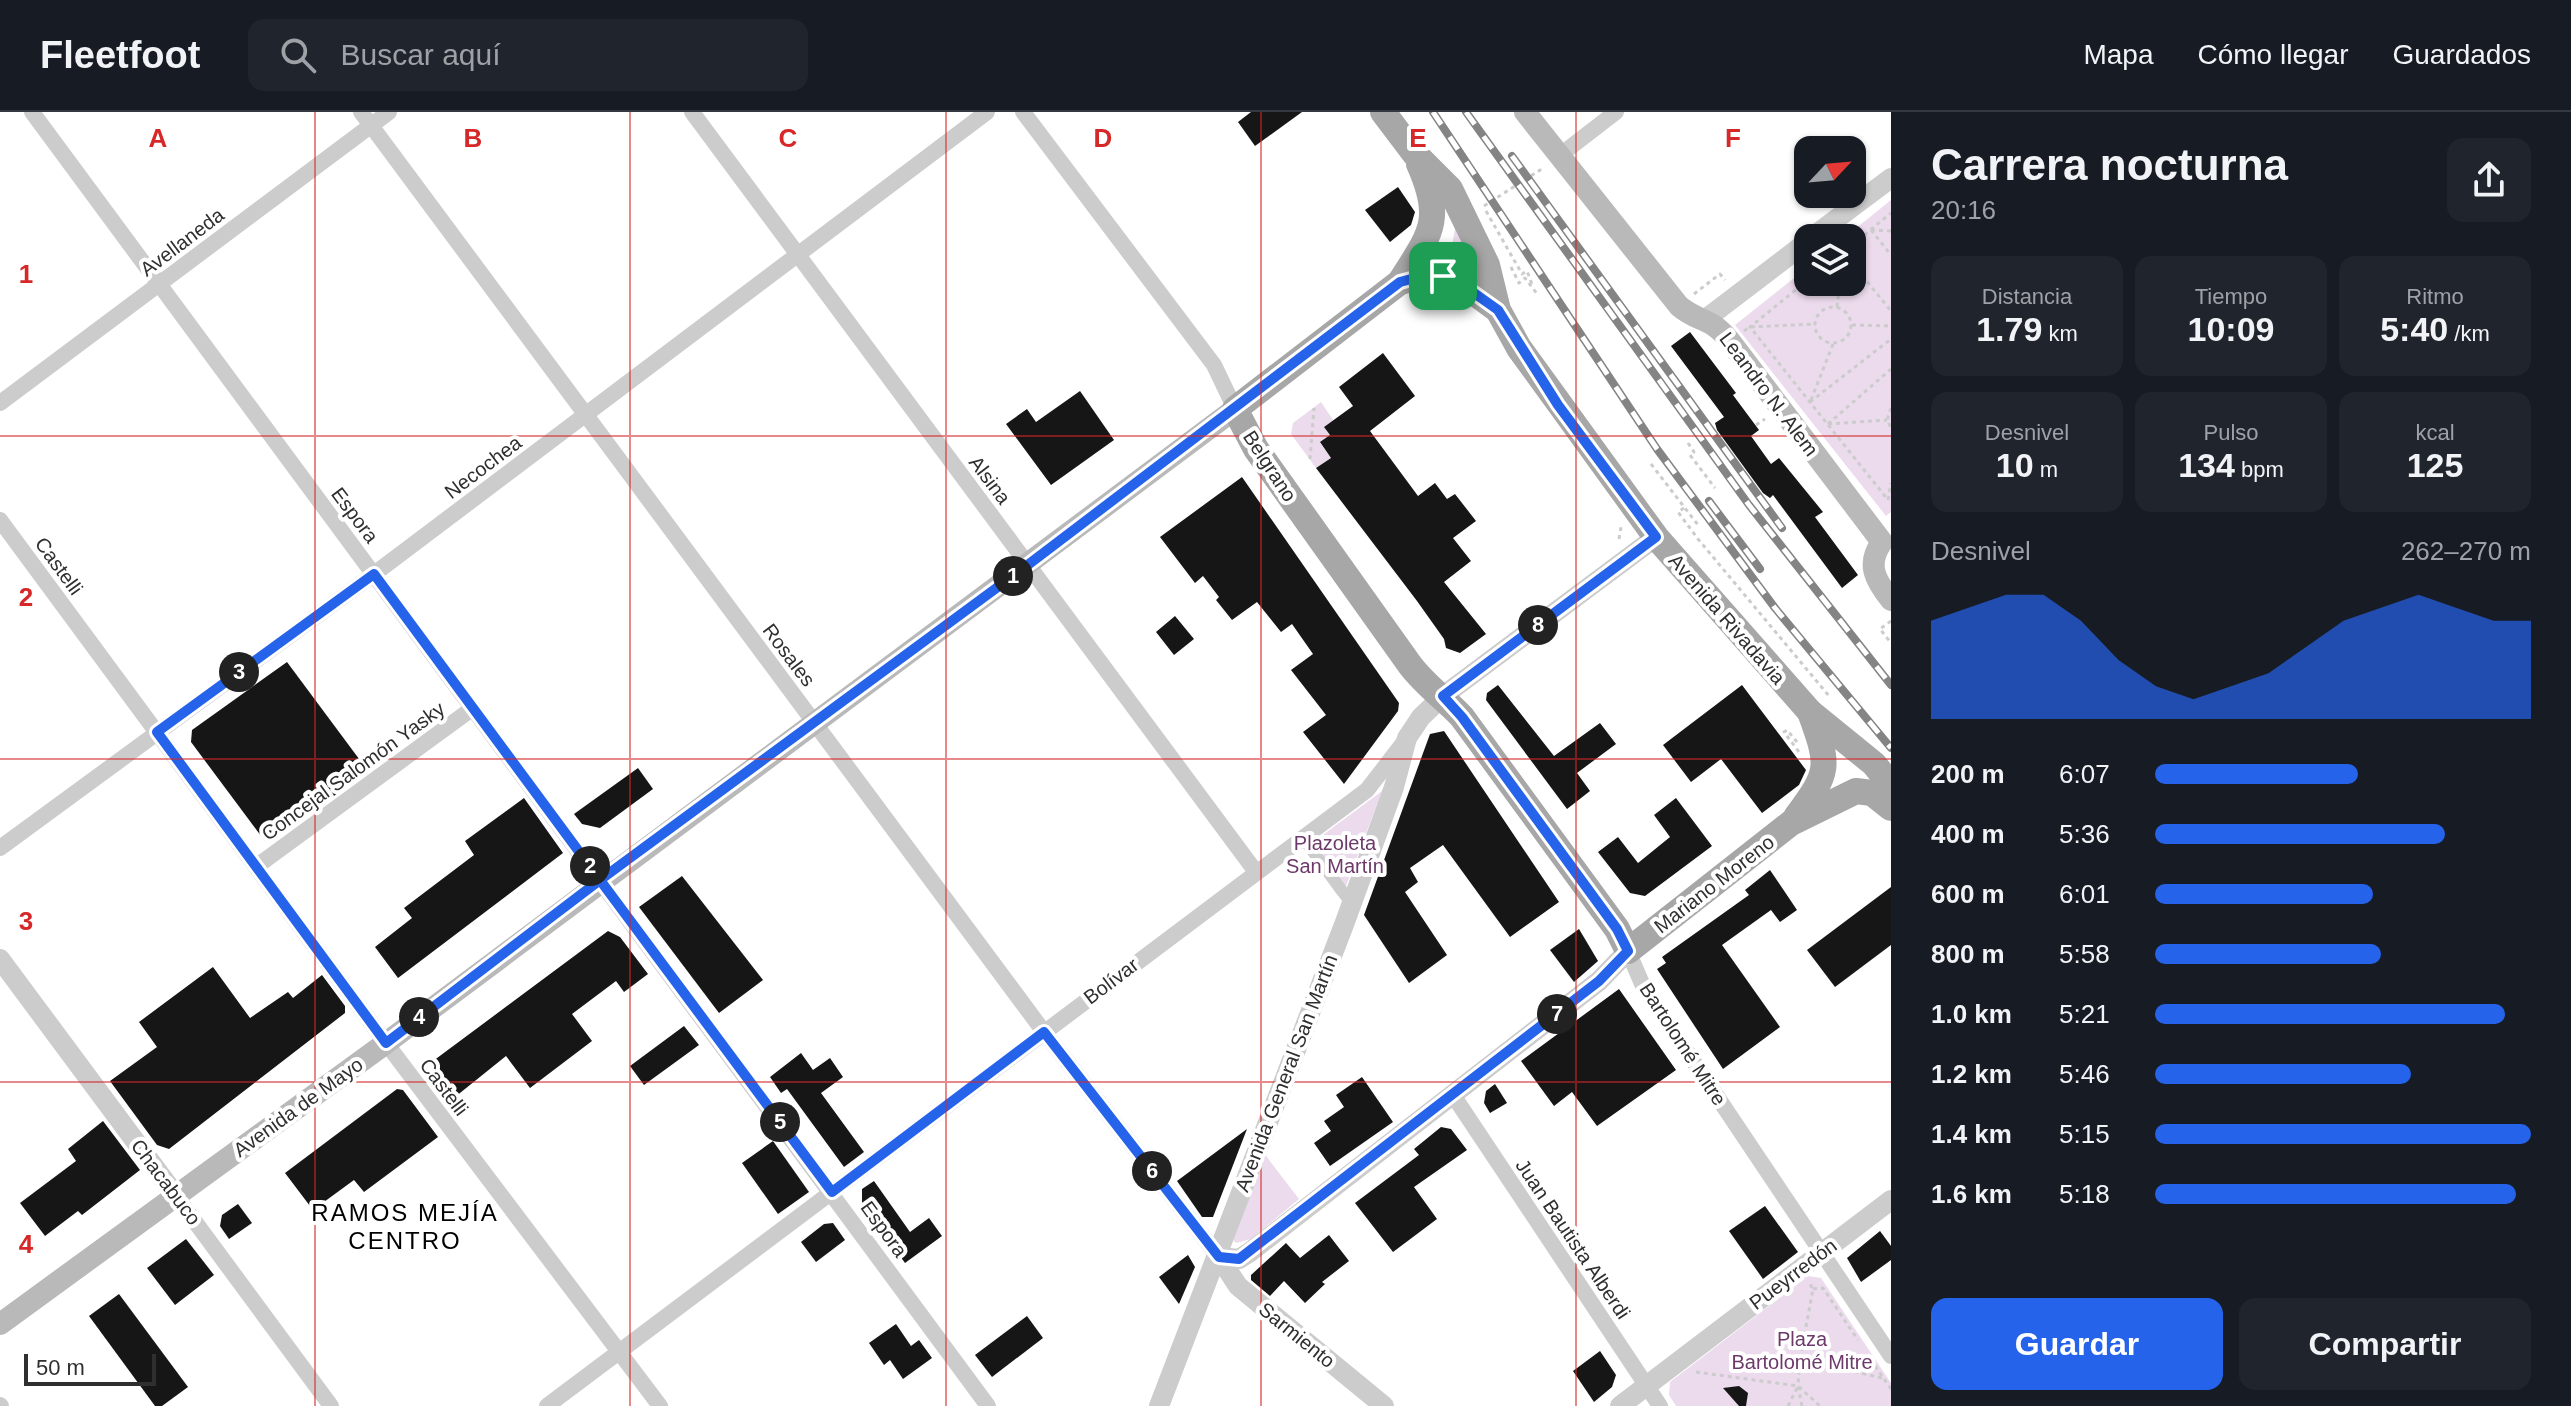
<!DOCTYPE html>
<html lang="es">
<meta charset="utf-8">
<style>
:root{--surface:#171b24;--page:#20242c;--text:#f1f3f6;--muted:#9ea1a6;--line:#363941;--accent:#2563eb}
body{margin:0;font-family:Helvetica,sans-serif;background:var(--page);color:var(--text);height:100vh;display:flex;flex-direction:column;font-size:30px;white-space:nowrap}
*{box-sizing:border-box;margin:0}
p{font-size:26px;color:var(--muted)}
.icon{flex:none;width:44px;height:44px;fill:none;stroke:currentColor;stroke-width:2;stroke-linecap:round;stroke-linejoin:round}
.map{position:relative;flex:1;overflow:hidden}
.sheet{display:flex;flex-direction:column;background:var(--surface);width:680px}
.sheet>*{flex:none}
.needle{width:52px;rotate:64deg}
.fabs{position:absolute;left:1794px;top:24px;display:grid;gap:16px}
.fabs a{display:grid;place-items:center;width:72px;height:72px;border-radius:16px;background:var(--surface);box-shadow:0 2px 6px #0004;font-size:40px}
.scale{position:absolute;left:24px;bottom:20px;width:132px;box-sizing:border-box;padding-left:8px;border:4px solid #2f2f2f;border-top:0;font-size:22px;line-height:28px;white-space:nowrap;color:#2f2f2f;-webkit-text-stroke:6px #fff;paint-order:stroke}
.pin{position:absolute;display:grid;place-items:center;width:68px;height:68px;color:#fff;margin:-34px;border-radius:16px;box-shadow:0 4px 12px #0006}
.km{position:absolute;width:40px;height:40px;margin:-20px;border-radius:50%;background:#222;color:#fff;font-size:22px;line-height:40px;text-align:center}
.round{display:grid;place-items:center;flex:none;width:84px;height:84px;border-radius:16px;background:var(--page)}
.overview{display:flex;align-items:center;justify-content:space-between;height:136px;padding:0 40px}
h1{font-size:44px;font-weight:800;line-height:60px}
.figures{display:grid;grid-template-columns:repeat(3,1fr);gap:12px;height:136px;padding:8px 40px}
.figures div{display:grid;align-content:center;border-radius:16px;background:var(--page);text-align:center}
.figures b{font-size:34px;font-weight:800}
.figures small{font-size:22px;font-weight:400}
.figures p{font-size:22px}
.chart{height:224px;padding:16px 40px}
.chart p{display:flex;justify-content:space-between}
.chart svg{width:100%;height:144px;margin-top:8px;fill:var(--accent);opacity:.7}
.action{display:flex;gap:16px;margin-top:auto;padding:16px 40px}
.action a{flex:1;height:92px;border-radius:16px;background:var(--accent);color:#fff;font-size:32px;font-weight:800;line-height:92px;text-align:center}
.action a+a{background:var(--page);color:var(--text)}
ul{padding:0 40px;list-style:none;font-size:26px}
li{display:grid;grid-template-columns:128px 96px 1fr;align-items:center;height:60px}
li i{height:20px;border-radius:10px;background:var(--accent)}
header{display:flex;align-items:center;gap:48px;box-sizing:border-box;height:112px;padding:0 40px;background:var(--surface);border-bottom:2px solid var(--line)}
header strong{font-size:38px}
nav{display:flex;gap:44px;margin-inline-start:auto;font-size:28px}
.search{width:560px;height:72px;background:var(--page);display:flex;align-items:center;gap:20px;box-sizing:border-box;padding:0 28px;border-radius:16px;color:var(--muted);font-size:30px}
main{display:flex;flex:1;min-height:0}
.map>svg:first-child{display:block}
.green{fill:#ecdbed}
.building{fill:#161616}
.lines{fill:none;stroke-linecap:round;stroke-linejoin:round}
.path{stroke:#ccc;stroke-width:3;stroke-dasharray:4 4;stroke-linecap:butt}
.pedestrian{stroke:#ccc;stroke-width:12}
.minor{stroke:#ccc;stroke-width:16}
.tertiary{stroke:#ccc;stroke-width:20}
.secondary{stroke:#b9b9b9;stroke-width:22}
.primary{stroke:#a7a7a7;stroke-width:26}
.rail-casing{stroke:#848484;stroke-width:8}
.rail{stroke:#fff;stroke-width:5;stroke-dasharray:15;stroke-linecap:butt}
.route-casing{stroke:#fff;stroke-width:16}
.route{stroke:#2563eb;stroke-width:10}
.grid{fill:none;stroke:#d62828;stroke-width:2;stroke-opacity:0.55}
.labels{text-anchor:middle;stroke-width:8;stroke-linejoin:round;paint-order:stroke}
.street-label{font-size:20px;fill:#2f2f2f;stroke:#fff}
.park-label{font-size:20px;fill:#6d396a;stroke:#fff}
.quarter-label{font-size:24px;letter-spacing:2px;fill:#000;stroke:#fff}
.grid-label{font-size:26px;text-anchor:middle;font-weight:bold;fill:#d62828;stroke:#fff;stroke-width:8;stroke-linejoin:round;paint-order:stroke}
</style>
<header>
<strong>Fleetfoot</strong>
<div class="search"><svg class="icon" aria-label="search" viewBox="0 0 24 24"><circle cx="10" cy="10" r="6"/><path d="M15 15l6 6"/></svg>Buscar aquí</div>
<nav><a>Mapa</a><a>Cómo llegar</a><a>Guardados</a></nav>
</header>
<main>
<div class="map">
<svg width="1891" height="1294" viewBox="0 0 1891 1294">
<rect width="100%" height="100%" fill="#fff"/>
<!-- green -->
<g class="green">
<path d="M1891 88V400L1886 404 1735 213 1808 155V170H1852V126H1844Z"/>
<path d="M1455 116 1474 157 1451 142Z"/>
<path d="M1321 290 1333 308 1324 315 1330 323 1320 331 1331 346 1316 356 1291 322 1293 311Z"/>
<path d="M1382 679 1346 774 1338 784 1304 737Z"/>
<path d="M1263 1040 1299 1087 1251 1127 1236 1131 1231 1126Z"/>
<path d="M1808 1164 1821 1166 1891 1271V1294H1676L1669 1283 1670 1270Z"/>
</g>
<!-- building -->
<g class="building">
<path d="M1251 0H1302L1255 34 1238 10Z"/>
<path d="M1398 75 1415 100 1411 113 1390 130 1365 98Z"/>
<path d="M1690 220 1736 281 1733 283 1759 318 1751 324 1771 352 1779 346 1823 400 1815 405 1858 463 1842 476 1773 383 1770 386 1763 381 1717 318 1715 311 1724 305 1671 234Z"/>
<path d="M1383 241 1415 284 1370 319 1418 384 1435 371 1447 387 1455 382 1476 409 1453 426 1471 449 1444 470 1486 522 1460 541 1446 536 1444 527 1417 489 1316 356 1331 346 1320 330 1330 323 1324 315 1353 294 1339 275Z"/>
<path d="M1080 279 1114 328 1051 373 1006 312 1027 297 1036 310Z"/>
<path d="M1242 365 1399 591 1398 599 1344 672 1303 620 1326 603 1291 558 1313 542 1292 512 1281 520 1257 490 1232 508 1216 488 1219 485 1203 464 1195 471 1160 425Z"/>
<path d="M1175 504 1194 527 1174 543 1156 520Z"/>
<path d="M287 550 368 659 271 730 264 728 191 630 192 618Z"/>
<path d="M1498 573 1554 644 1600 611 1616 632 1577 661 1590 679 1567 697 1486 588 1487 581Z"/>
<path d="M1742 573 1806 658 1799 673 1762 701 1721 647 1691 670 1663 633Z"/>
<path d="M1444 619 1559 790 1510 825 1443 733 1410 756 1418 770 1405 780 1447 843 1409 871 1364 803 1430 622Z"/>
<path d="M638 656 653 677 600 716 582 712 574 702Z"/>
<path d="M524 686 563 741 398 866 375 835 412 806 404 796 474 743 465 729Z"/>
<path d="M1676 686 1712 734 1645 784 1630 781 1598 740 1618 725 1638 751 1670 725 1654 703Z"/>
<path d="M1770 758 1797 798 1780 810 1771 798 1722 833 1780 915 1723 957 1657 857 1666 851 1662 845 1749 783 1745 778Z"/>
<path d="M682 764 763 868 719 901 639 795Z"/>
<path d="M1891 775V833L1835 875 1807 838Z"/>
<path d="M1579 817 1598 849 1574 870 1550 838Z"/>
<path d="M608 819 620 825 648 862 624 880 616 869 572 902 592 929 530 976 506 944 455 985 429 952Z"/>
<path d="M213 855 250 906 288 880 293 886 322 863 345 894V901L169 1037 157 1033 110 969 157 935 139 910Z"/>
<path d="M1619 877 1676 958 1597 1014 1572 980 1554 994 1521 949Z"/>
<path d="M684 914 699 933 644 973 630 954Z"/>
<path d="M801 941 813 958 830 946 843 965 821 981 864 1040 844 1055 787 977 781 981 770 965Z"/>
<path d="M1362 965 1393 1010 1330 1054 1314 1031 1331 1019 1324 1009 1344 995 1336 983Z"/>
<path d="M1495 972 1507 991 1490 1001 1484 991 1486 979Z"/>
<path d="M397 977 403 978 438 1025 364 1080 354 1068 313 1098 285 1061Z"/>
<path d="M103 1009 140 1058 82 1103 78 1099 45 1124 20 1091 76 1049 68 1037Z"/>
<path d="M1441 1015 1451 1017 1467 1038 1414 1075 1437 1107 1393 1140 1355 1091 1419 1043 1414 1037Z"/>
<path d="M1247 1017 1213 1105H1202L1177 1069Z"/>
<path d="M773 1029 809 1080 778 1102 742 1051Z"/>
<path d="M874 1069 910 1120 929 1106 942 1124 905 1151 862 1091V1077Z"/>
<path d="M238 1092 252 1111 229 1127 220 1114 222 1103Z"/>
<path d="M1765 1094 1798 1140 1763 1167 1729 1119Z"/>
<path d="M833 1111 845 1128 816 1150 801 1130 824 1112Z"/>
<path d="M1880 1119 1891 1134V1148L1861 1170 1847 1146Z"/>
<path d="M1329 1123 1349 1149 1322 1170 1325 1172 1305 1191 1284 1169 1270 1184 1251 1168V1163L1286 1131 1300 1146Z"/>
<path d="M186 1127 214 1163 175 1193 147 1156Z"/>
<path d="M1188 1143 1195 1155 1179 1192 1159 1165Z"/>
<path d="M119 1182 188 1275 162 1294H155L89 1204Z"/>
<path d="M1027 1204 1043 1226 992 1265 975 1243Z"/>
<path d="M896 1212 911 1234 919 1228 932 1246 903 1267 890 1248 884 1253 869 1231Z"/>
<path d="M1600 1239 1616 1263 1612 1275 1594 1290 1573 1259Z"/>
<path d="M1739 1274 1748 1281 1746 1294H1739L1723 1276Z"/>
</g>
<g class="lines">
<!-- path -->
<g class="path">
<path d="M1484 94 1540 58 1545 60"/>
<path d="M1486 99 1522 162 1527 159 1533 175"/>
<path d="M1871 118 1891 143"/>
<path d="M1871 118 1891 119"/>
<path d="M1852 133 1891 101"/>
<path d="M1852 151 1891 199"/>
<path d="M1511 155 1519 171 1525 166 1538 183"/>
<path d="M1808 168 1750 215 1888 388"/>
<path d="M1694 182 1720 162 1725 168"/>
<circle cx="1833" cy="213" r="18"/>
<path d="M1837 195 1840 170"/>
<path d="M1852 213 1891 214"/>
<path d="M1744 219 1750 215 1815 212"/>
<path d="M1811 288 1833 232"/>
<path d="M1810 290 1891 227"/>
<path d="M1891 296 1887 308 1891 316"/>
<path d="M1828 312 1891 257"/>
<path d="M1828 312 1887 308"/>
<path d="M1756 313 1765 307"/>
<path d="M1688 331 1694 340 1690 343 1715 376"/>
<path d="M1310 347 1314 296"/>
<path d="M1651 352 1698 413"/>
<path d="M1888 388 1891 371"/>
<path d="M1684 396 1678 400 1698 427 1829 584"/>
<path d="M1619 427 1621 415"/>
<path d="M1891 509 1880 517 1891 531"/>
<path d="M1797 630 1787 618 1784 620 1799 640"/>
<path d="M1813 1177 1823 1176 1858 1228"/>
<path d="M1800 1247 1882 1266"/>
<path d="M1875 1254 1891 1277"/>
<path d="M1696 1260 1798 1274 1820 1294"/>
<path d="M1788 1294 1798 1274"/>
<path d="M1802 1294 1798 1274 1800 1247 1813 1177 1810 1172"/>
</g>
<!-- pedestrian -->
<path class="pedestrian" d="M1303 726 1351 791"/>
<!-- minor -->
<g class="minor">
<path d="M32 0 988 1294"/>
<path d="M361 0 1044 920 1219 1145"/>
<path d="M692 0 1256 760"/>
<path d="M1023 0 1214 253 1235 297"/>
<path d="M1559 44 1616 0"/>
<path d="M0 291 389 0"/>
<path d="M0 408 386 931 660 1294"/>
<path d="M0 736 374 462 987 0"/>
<path d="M257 754 473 596"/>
<path d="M1628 839 1643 874 1891 1244"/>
<path d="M1453 983 1660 1294"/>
<path d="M176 1084 331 1294"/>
<path d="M0 1293 1 1294"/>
<path d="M547 1294 1367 678 1404 630"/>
</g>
<!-- tertiary -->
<g class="tertiary">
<path d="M1811 126 1891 66"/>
<path d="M1707 206 1808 129"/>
<path d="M0 847 176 1084"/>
<path d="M1219 1145 1239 1147 1250 1140 1599 869 1628 839"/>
<path d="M1219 1145 1238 1174 1384 1294"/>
<path d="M1159 1294 1345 810 1394 675 1407 626 1421 605 1443 584 1656 425"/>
<path d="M1620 1294 1891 1088"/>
</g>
<!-- secondary -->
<g class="secondary">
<path d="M1525 0 1679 194C1699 211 1708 203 1729 228L1882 430C1866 452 1875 468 1891 488"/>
<path d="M0 1212 386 931 1235 297"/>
</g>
<!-- primary -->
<g class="primary">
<path d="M1383 0 1414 41 1450 77 1487 153 1498 198 1519 236 1656 425 1810 600 1874 652 1891 673"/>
<path d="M1400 170C1431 121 1444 108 1419 52"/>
<path d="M1498 198C1460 171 1449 156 1400 170L1235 297 1256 337 1410 553C1425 573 1445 587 1462 605L1617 817 1628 839 1791 711 1856 679 1872 681 1891 696"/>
<path d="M1796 705C1830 659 1830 655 1810 600"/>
</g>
<!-- rail casing -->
<g class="rail-casing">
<g id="rail">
<path d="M1433 0 1657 337 1775 496 1891 636"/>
<path d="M1466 0 1749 393 1891 573"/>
<path d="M1512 44 1782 416"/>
<path d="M1709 389 1760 457"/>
</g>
</g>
<!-- rail -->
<use href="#rail" class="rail"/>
</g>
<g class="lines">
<!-- route casing -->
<g class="route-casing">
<path id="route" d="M1443 164 1426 163 1400 170 1029 452 600 768 374 462 157 620 386 931 600 768 832 1080 1044 920 1219 1145 1239 1147 1599 869 1628 839 1617 817 1462 605 1443 584 1656 425 1558 293 1498 198 1453 166 1443 164"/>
</g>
<!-- route -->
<use href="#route" class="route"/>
</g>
<!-- grid -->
<path class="grid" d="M315 0V1294M630 0V1294M946 0V1294M1261 0V1294M1576 0V1294M0 324H1891M0 647H1891M0 970H1891"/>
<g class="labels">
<!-- street labels -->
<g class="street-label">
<text transform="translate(182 130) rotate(-37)" y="7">Avellaneda</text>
<text transform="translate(1769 282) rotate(53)" y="7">Leandro N. Alem</text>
<text transform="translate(1270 354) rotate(57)" y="7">Belgrano</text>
<text transform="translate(483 355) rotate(-37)" y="7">Necochea</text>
<text transform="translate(990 368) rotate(53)" y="7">Alsina</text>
<text transform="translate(355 403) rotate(53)" y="7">Espora</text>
<text transform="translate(59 454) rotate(54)" y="7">Castelli</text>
<text transform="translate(1727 507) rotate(49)" y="7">Avenida Rivadavia</text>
<text transform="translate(789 543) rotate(53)" y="7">Rosales</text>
<text transform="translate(353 659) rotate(-36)" y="7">Concejal Salomón Yasky</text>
<text transform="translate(1714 772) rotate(-38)" y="7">Mariano Moreno</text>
<text transform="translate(1111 869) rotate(-37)" y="7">Bolívar</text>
<text transform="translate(1683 932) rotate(57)" y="7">Bartolomé Mitre</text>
<text transform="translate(1286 961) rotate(-69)" y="7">Avenida General San Martín</text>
<text transform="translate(444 975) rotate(53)" y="7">Castelli</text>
<text transform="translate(298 995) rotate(-36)" y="7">Avenida de Mayo</text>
<text transform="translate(166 1070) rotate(53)" y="7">Chacabuco</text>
<text transform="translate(884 1117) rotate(54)" y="7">Espora</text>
<text transform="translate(1573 1127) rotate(56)" y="7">Juan Bautista Alberdi</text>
<text transform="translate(1793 1162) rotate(-37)" y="7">Pueyrredón</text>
<text transform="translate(1297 1223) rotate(39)" y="7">Sarmiento</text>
</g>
<!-- park labels -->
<g class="park-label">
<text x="1335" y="738">Plazoleta<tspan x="1335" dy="23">San Martín</tspan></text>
<text x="1802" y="1234">Plaza<tspan x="1802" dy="23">Bartolomé Mitre</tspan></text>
</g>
<!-- quarter labels -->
<g class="quarter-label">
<text x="405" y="1109">RAMOS MEJÍA<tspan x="405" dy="28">CENTRO</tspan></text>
</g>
</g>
<g class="grid-label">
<text x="158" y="35">A</text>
<text x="473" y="35">B</text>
<text x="788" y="35">C</text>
<text x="1103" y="35">D</text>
<text x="1418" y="35">E</text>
<text x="1733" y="35">F</text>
<text x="26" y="171">1</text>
<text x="26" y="494">2</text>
<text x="26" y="818">3</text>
<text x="26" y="1141">4</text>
</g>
</svg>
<div class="fabs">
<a><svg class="needle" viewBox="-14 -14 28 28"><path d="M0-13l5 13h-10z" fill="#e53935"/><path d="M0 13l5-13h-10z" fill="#9ea1a6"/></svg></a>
<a><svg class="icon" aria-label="layers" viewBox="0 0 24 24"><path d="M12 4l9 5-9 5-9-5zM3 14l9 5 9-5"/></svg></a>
</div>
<div class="scale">50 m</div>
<div class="pin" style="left:1443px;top:164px;background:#1e9e55"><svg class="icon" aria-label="arrive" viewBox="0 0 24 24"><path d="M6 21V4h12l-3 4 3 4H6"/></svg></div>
<b class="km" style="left:1013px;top:464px">1</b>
<b class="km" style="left:590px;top:754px">2</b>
<b class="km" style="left:239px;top:560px">3</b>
<b class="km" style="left:419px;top:905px">4</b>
<b class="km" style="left:780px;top:1010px">5</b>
<b class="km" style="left:1152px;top:1059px">6</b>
<b class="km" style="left:1557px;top:902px">7</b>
<b class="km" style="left:1538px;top:513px">8</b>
</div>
<section class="sheet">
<div class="overview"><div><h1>Carrera nocturna</h1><p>20:16</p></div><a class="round"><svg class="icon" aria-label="share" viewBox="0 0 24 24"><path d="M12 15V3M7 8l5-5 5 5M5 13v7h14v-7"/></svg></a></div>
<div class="figures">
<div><p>Distancia</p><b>1.79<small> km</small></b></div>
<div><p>Tiempo</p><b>10:09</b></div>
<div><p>Ritmo</p><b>5:40<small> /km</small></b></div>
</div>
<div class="figures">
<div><p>Desnivel</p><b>10<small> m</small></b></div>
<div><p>Pulso</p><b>134<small> bpm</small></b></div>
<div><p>kcal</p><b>125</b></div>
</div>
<div class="chart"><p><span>Desnivel</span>262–270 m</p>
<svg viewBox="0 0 160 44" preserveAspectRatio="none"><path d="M0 44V14L10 10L20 6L30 6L40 14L50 26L60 34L70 38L80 34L90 30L100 22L110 14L120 10L130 6L140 10L150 14L160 14V44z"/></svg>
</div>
<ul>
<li><b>200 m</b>6:07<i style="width:54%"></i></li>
<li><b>400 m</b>5:36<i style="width:77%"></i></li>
<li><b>600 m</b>6:01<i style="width:58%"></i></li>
<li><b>800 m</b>5:58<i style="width:60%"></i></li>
<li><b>1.0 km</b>5:21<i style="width:93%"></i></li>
<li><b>1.2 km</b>5:46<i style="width:68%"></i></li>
<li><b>1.4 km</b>5:15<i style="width:100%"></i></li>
<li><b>1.6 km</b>5:18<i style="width:96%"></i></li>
</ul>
<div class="action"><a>Guardar</a><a>Compartir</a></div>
</section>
</main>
